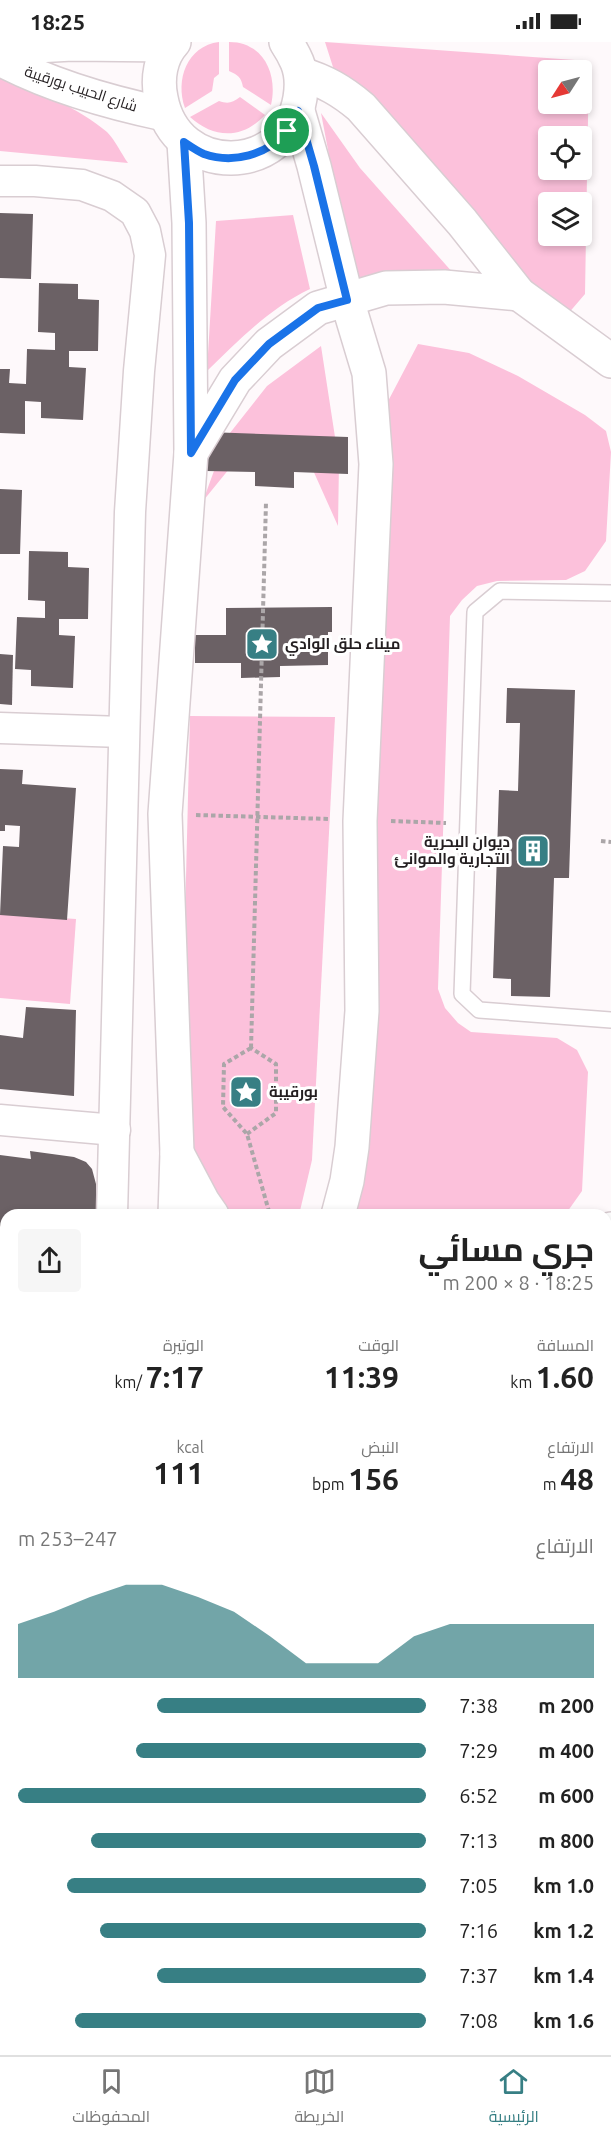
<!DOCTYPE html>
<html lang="ar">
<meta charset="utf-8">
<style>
:root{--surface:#fff;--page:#f6f6f6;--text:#222;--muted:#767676;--line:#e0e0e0;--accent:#377f84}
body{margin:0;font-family:Ubuntu,Cairo,sans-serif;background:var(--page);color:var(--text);direction:rtl;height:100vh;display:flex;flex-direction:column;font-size:22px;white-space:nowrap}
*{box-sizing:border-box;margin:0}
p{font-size:20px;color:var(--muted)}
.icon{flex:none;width:33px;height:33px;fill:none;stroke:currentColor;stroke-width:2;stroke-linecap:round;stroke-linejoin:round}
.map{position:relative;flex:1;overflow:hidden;direction:ltr}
.sheet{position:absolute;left:0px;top:1167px;width:612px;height:846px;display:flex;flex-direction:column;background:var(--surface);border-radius:18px 18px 0 0;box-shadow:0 3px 9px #0003;direction:rtl}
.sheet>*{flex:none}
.needle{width:39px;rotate:234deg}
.buttons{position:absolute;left:538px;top:18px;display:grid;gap:12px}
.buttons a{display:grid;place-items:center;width:54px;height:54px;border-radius:6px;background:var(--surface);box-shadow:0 3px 9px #0003;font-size:30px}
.pin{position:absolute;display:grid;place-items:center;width:51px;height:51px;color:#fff;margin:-26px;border:3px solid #fff;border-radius:50%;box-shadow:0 2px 6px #0007}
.round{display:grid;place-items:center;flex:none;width:63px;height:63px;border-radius:6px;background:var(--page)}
.overview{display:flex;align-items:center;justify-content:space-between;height:102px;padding:0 18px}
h1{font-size:33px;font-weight:700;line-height:45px}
.metrics{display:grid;grid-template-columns:repeat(3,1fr);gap:9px;height:102px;padding:6px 18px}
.metrics div{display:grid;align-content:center}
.metrics b{font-size:30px;font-weight:700}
.metrics small{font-size:16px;font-weight:400}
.metrics p{font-size:16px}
.chart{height:168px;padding:12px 18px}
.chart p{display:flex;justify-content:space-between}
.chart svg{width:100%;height:108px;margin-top:6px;fill:var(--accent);opacity:.7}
ul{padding:0 18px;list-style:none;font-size:20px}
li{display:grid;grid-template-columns:96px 72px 1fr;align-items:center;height:45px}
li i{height:15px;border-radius:8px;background:var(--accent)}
.status{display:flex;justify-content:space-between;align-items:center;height:42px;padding:0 30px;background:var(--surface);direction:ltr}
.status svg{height:16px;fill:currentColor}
.menu{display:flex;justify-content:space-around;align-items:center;height:84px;border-top:2px solid var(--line);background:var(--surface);font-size:16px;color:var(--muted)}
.menu a{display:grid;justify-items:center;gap:3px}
.menu .active{color:var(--accent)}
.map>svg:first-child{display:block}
.green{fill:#fcc1db;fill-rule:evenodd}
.building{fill:#6b6165}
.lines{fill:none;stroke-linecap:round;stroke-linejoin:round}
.service-casing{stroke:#d9cdd2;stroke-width:18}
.minor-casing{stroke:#d9cdd2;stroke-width:33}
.tertiary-casing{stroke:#d9cdd2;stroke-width:36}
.secondary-casing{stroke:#d9cdd2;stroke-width:36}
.path{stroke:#aba6a8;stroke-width:4;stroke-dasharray:4.5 3;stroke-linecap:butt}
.service{stroke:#fff;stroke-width:15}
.minor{stroke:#fff;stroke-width:30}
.tertiary{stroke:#fff;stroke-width:33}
.secondary{stroke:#fff;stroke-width:33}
.tram{stroke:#625d5f;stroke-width:1.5}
.route-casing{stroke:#fff;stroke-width:12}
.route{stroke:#1a73e8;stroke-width:8}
.labels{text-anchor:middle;stroke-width:6;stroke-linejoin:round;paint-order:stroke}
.street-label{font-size:15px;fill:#231e20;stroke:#fff}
.poi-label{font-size:15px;font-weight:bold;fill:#231e20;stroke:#fff;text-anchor:start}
</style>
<div class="status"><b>18:25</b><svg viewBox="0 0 49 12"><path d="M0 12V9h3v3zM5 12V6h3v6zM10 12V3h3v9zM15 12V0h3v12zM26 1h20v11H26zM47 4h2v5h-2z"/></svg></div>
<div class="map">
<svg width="611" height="2013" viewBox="0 0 611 2013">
<rect width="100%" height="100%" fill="#fef9fb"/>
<!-- green -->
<g class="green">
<path d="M219 0V32L214 36 212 49 185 66C175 38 187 4 219 0Z"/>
<path d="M229 0C264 0 278 33 271 63L243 45C241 35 238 33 229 29Z"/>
<path d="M325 0 589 19 585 252 567 273 544 274 340 47ZM549 28H582V62H549ZM549 94H582V128H549ZM549 160H582V194H549Z"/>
<path d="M0 36C34 46 80 67 107 90 115 98 121 111 128 121L0 109Z"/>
<path d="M240 55 265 73C243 97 214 97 190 75L219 59C228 62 232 61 240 55Z"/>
<path d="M321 71 360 126 469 249 359 240 336 150Z"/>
<path d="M293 173 310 247C270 266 239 298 207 329L216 179Z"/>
<path d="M418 302 469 311 518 334 585 373 606 389 611 410 606 499 585 529 566 538 497 539 477 544 462 558 450 574 438 947 445 966 458 981 471 990 557 996 577 1008 588 1030 582 1149 565 1173H349L386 363Z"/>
<path d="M321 304 339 421 338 484 312 426 238 416 203 459 226 396 267 344Z"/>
<path d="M190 674 335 675 312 1118 299 1173H226L202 1140 180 1078Z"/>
<path d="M0 872 76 877 70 962 0 956Z"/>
<path d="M0 1705 6 1711V1861L0 1858Z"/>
<path d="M0 1953 6 1956V2007H86V2013H0Z"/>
<path d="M261 2007H346L358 2013H254Z"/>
<path d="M413 2007H557V2013H422Z"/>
</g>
<!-- building -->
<g class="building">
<path d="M0 171 33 172 31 237 0 236Z"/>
<path d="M39 241 78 242V257L99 258 98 309H69V325L86 326 83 378 41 376V360L25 359V392L0 391V327H10L9 341 26 342 27 307 55 308V291L38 290Z"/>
<path d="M207 390 348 395V432L294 430V446L255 444V430L206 429Z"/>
<path d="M0 447 22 448 20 512H0Z"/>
<path d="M29 509 68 510V525L89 526 88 577H59V593L75 594 73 646 31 644V628L15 627 17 575 45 576V559L28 558Z"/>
<path d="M332 565V590H328V623L280 624V635L241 636V621H195V593H226V566Z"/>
<path d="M0 612 13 613 12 663 0 662Z"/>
<path d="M507 646 575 648 569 836H554L550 955 511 954V937L493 936 499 748 518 749 520 681H506Z"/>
<path d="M0 727 23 728 22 742 76 746 67 878 0 873 3 804 19 805 20 784 5 783V789H0Z"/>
<path d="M26 965 76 968 74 1054 0 1047V993L23 996Z"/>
<path d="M30 1109 74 1115 86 1120 92 1127 96 1142V1173H6V1322L0 1319V1113L31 1117Z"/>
<path d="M0 1380 6 1381 5 1465 0 1464Z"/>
</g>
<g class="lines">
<!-- service casing -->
<g class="service-casing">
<path id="service" d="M611 551 500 549 475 570 462 952 479 968 611 978"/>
</g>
<!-- minor casing -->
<g class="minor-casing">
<g id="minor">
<path d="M0 139H35L82 143 112 154 135 170 145 189 150 213 139 329 130 470 112 1173"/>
<path d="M0 686 123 690"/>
<path d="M0 1078 115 1088"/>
<path d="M0 1332 6 1335"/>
<path d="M0 1501 6 1502"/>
<path d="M606 1519 611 1360"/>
<path d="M0 1633 6 1617"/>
<path d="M426 2007 434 2013"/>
<path d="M590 2013 591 2007"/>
</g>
</g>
<!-- tertiary casing -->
<g class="tertiary-casing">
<g id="tertiary">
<path d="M301 32C325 39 342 49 361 65L462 180 519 252 611 319"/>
<path d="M191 411 235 338 269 302 318 266 386 246 444 245 519 252"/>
<path d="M177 1111 203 1160 212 1173"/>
<path d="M606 1190 611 1187"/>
</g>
</g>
<!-- secondary casing -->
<g class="secondary-casing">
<g id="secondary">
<path d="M174 0C160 15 157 37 161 56 176 137 287 135 300 56 302 44 302 32 297 20 294 13 290 6 286 0"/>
<path d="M0 6 72 2 171 3"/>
<path d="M0 17C51 44 107 60 164 72"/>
<path d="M298 69 314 124 347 258 369 331 376 422 360 779 362 969 352 1105 347 1139 338 1173"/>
<path d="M175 1173 177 1111 165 772 191 411 189 181 184 100"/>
<path d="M141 2013V2007"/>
<path d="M234 2013V2007"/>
</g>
</g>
<!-- path -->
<g class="path">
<path d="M196 773 329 777"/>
<path d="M391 779 446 781"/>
<path d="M601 799 611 800"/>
<path d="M251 1006 266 460"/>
<path d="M251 1006 224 1022 223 1065 247 1092 270 1173"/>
<path d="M247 1092 276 1071V1022L251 1006"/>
<path d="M0 1929 6 1932"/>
</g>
<!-- service -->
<use href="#service" class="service"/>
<!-- minor -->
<use href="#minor" class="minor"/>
<!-- tertiary -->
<use href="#tertiary" class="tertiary"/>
<!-- secondary -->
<use href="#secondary" class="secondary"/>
<!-- tram -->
<g class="tram">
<path d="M0 1890 6 1893"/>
<path d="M0 1910 6 1913"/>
<path d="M191 2007 201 2013"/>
<path d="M232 2007 241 2013"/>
</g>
</g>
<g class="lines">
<!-- route casing -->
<g class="route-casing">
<path id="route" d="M298 69 314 124 347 258 318 266 269 302 235 338 191 411 189 181 184 100C190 104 197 109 204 112 233 122 267 113 286 90 291 84 294 75 298 69Z"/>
</g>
<!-- route -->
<use href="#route" class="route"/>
</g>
<!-- icons -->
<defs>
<g id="sight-square" transform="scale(1.725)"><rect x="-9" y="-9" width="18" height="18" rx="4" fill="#377f84" stroke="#fff"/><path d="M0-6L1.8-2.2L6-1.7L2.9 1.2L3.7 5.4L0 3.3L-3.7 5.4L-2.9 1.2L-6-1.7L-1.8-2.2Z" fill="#fff"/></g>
<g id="building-square" transform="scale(1.725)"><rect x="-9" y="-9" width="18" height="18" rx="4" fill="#377f84" stroke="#fff"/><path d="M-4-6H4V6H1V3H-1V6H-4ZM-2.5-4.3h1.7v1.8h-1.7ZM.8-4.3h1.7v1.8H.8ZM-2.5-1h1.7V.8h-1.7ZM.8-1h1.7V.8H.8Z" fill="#fff"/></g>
</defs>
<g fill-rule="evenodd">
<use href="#sight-square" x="262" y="602"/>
<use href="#building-square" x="533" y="809"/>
<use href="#sight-square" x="246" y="1050"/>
</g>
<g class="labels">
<!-- street labels -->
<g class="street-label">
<text transform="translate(81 47) rotate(18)" y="5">شارع الحبيب بورقيبة</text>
</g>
<!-- poi labels -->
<g class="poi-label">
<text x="285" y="607">ميناء حلق الوادي</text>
<text x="510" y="805" text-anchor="end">ديوان البحرية<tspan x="510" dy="17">التجارية والموانئ</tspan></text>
<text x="269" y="1055">بورقيبة</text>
</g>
</g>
</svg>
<div class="buttons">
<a><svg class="needle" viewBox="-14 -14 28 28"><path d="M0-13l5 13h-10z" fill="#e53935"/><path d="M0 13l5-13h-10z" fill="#767676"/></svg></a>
<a><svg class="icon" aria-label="locate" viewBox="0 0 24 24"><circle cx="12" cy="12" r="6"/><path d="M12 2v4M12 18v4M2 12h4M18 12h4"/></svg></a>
<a><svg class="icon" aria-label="layers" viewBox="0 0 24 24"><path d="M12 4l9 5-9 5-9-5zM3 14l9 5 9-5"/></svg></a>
</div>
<div class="pin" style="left:287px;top:89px;background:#1e9e55"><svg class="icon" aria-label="arrive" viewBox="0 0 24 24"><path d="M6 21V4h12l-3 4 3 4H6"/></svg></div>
<section class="sheet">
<div class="overview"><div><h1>جري مسائي</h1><p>18:25 · 8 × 200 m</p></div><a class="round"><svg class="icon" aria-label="share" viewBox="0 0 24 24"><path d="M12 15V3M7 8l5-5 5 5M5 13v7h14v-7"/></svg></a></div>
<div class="metrics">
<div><p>المسافة</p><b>1.60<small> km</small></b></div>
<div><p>الوقت</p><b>11:39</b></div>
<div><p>الوتيرة</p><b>7:17<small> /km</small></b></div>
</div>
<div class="metrics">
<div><p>الارتفاع</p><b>48<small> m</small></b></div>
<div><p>النبض</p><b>156<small> bpm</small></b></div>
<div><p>kcal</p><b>111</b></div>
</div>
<div class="chart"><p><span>الارتفاع</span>247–253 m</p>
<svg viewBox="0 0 160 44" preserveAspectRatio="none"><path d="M0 44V22L10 17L20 11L30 6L40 6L50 11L60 17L70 27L80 38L90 38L100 38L110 27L120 22L130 22L140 22L150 22L160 22V44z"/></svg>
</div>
<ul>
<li><b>200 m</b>7:38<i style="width:66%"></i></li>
<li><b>400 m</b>7:29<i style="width:71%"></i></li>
<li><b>600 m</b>6:52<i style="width:100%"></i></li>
<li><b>800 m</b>7:13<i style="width:82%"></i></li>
<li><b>1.0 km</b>7:05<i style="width:88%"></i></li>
<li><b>1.2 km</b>7:16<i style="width:80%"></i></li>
<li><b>1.4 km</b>7:37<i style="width:66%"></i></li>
<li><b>1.6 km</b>7:08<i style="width:86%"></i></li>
</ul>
</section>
</div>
<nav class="menu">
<a class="active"><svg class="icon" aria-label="home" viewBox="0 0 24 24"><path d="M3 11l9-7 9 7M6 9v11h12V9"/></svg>الرئيسية</a>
<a><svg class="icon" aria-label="map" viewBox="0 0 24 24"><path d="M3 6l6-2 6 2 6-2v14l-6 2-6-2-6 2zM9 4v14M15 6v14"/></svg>الخريطة</a>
<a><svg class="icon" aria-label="saved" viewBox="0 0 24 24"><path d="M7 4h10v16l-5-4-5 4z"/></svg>المحفوظات</a>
</nav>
